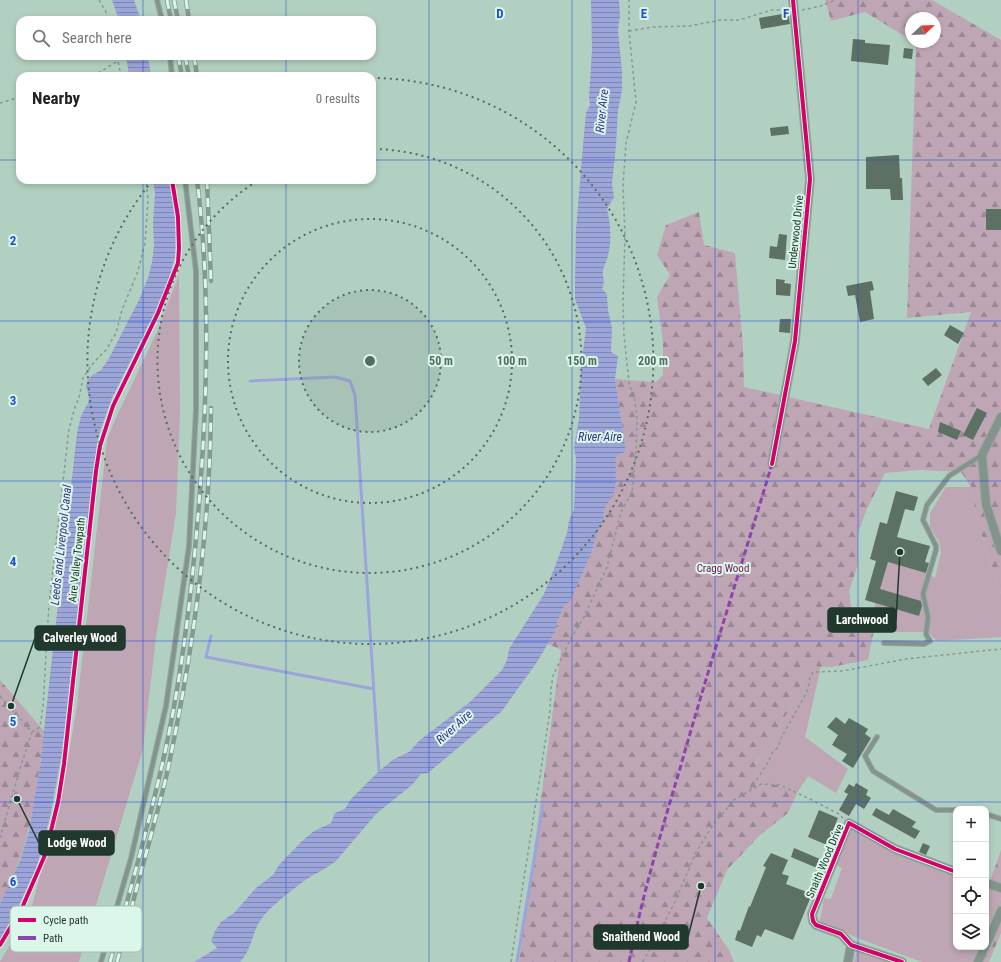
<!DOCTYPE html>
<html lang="en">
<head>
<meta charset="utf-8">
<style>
	body { margin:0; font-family:"Roboto Condensed",sans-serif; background:#f2f2f2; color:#222 }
	.controls { position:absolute; right:12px; bottom:12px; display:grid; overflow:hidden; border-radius:8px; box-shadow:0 2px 6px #0003 }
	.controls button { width:36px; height:36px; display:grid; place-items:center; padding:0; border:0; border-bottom:1px solid #e0e0e0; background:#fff; color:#222; font:20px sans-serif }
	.compass { position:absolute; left:905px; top:12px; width:36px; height:36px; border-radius:50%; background:#fff; box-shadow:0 2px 6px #0003; rotate:67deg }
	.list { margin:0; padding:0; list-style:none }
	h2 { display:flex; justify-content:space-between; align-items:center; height:52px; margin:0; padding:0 16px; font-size:17px }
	h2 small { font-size:13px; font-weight:400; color:#767676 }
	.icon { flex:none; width:22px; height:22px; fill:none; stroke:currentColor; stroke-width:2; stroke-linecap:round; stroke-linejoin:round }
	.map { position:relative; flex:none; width:1001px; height:962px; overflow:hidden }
	.search { position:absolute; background:#fff; box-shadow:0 2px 6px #0003; left:16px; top:16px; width:360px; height:44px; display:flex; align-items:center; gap:10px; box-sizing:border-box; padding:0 14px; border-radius:12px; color:#767676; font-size:15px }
	.panel { position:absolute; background:#fff; box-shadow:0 2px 6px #0003; left:16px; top:72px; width:360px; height:112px; border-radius:12px }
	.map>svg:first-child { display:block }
	.green { fill:#bea6b5 }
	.forest { fill:url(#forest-firs) }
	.water { fill:url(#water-rules) }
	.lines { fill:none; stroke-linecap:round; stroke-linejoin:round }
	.stream { stroke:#9ca5da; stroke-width:3 }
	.building { fill:#5c7063 }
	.service-casing { stroke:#94aca0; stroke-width:6 }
	.minor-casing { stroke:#94aca0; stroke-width:10 }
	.path { stroke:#889991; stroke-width:1.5; stroke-dasharray:3 3; stroke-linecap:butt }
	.service { stroke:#84948c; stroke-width:4 }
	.minor { stroke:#84948c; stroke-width:8 }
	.rail-casing { stroke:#84998f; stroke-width:4.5 }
	.rail { stroke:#dbf7e9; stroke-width:3; stroke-dasharray:9; stroke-linecap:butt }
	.quiet { stroke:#8e44ad; stroke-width:3; stroke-dasharray:6 3; stroke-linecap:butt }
	.cycleway-casing { stroke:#dbf7e9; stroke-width:6 }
	.cycleway { stroke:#d6006c; stroke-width:4 }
	.grid { fill:none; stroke:#1d4ed8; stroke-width:1; stroke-opacity:0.55 }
	.ring { fill:none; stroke:#546d61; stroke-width:2; stroke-dasharray:2 4 }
	.labels { text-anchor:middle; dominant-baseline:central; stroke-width:4; stroke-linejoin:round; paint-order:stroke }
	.street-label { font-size:11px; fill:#21382d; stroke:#dbf7e9 }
	.park-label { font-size:11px; fill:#741057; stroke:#dbf7e9 }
	.water-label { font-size:12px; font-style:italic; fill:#3b2d8b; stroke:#dbf7e9 }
	.key { fill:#dbf7e9; stroke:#a3beb1; stroke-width:1 }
	.key-label { font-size:11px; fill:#21382d }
	.grid-label { font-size:13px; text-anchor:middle; font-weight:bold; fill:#1d4ed8; stroke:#dbf7e9; stroke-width:4; stroke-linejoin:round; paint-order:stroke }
	.centre { fill:#546d61; stroke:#dbf7e9; stroke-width:2 }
	.ring-label { font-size:12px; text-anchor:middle; font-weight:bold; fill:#546d61; stroke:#dbf7e9; stroke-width:4; stroke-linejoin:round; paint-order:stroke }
	.leader { fill:none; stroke:#21382d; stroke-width:1.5 }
	.callout-dot { fill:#21382d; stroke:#dbf7e9; stroke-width:1.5 }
	.callout { fill:#21382d; stroke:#21382d; stroke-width:1.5 }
	.callout-label { font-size:12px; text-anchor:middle; font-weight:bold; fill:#fff }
</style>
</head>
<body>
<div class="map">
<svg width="1001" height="962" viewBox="0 0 1001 962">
	<defs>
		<pattern id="forest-firs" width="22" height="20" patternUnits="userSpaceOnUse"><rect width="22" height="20" fill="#bea6b5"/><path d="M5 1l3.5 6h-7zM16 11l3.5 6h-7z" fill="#9a8894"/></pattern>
		<pattern id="water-rules" width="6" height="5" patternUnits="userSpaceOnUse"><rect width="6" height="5" fill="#9ca5da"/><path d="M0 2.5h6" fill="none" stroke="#7f87b1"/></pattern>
	</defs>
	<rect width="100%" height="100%" fill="#b2d0c1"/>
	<path class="green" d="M179 275 180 413 176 513 156 637 143 749 79 962H0L32 906 63 790 77 705 107 440 114 422 156 334Z
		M946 487H971L977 520 1001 594V637L937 641 928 632H894L874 625 875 603 919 616 923 602 880 589 888 562 927 573 935 578 941 552 939 542 930 527V513Z
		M807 665 821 666 805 737 848 769 836 793 808 776 797 793 780 785 761 784 755 764 764 751 795 700Z
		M855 829 956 875V947H979L973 962H922L860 939 820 921 824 898 831 899 842 868 836 865 848 832Z
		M986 886 1001 893V898L986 932Z
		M857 950 890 962H854Z"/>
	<path class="forest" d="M825 0H932L1001 40V594L977 520 971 487 961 472 919 470 885 473 866 511 858 533V564L849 592 853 620 874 630 868 660 831 667 807 666 795 700 764 751 755 763 761 784 780 785 797 793 788 813 759 836 727 870 707 918 729 950 734 962H519L561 650 548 644 555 632 557 622 564 605 570 600 591 554 600 525 604 521C603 512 604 507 609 500L616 457 626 451 615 379 656 382 663 375V342L657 297 670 275 657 255 666 225 699 212 704 245 735 253 743 347 744 387 929 429 971 312 907 318 916 43 914 42H935V18H911V40L865 12 831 21Z
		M0 680 44 731C37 790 30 852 0 904Z
		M1001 850V893L988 887Z
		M1001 898V933L989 962H973L979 947H986V932Z"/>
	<path class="water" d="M112 0H134L141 20H119Z
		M591 0H619L620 16 618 30 622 71V91L618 110 616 146 612 184 614 197 607 209C611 225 612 243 607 259 606 263 603 267 603 271 602 279 606 278 602 289L607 294 608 310 612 328 611 352 618 356 615 379 626 451 616 457C615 468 617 482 614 492 609 505 602 504 604 521L600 525 591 554 570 601 564 606 557 622 555 632 537 662 502 711 428 773 421 774 412 785 376 814 336 861C326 869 314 874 304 881 292 890 271 906 262 918 252 931 252 950 240 962H194L217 948 211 941 215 931 221 922 235 912 256 888 273 875 279 865 302 841 314 831 331 823 335 813 345 809 350 800 379 771 394 759 409 752 420 740 471 701 502 670 507 660 509 649 544 594 556 564 567 533 569 520 574 509 576 459 574 448 579 418 581 367 586 328 575 299V281L576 230 583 145 586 113 590 105 589 97 592 50Z
		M126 56H148L151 76H129Z
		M153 180H170L176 228 175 256 171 272 164 294 112 398 98 437 83 559 66 718 62 753 50 817 37 866 14 916 0 939V904L20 861 29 831 40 766 77 433 81 416 88 403 89 397 86 386 87 381 91 376 101 370 108 360 139 300 148 278 152 262 154 246 153 224 155 193Z"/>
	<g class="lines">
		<path class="stream" d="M250 381 335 377 350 381 355 395 379 771
			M211 636 206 657 374 689
			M517 962 543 806"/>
	</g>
	<path class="building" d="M788 13 790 24 761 29 759 18Z
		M853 39 865 40V43L890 45 888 65 851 61Z
		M904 48 913 49 912 59 903 58Z
		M788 126 789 134 771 136 770 128Z
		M899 155 900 178H902L903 200H891L890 189H866V157Z
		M986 209H1001V230H986Z
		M779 234 787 235 785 260 769 258 770 246 777 247Z
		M776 279 785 280 784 283 791 284 790 296 776 295Z
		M872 281 874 290 870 291 874 319 860 322 855 295 848 296 846 286Z
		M780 319H791L790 333 779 332Z
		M950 325 964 333 958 344 944 335Z
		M936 368 942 375 928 386 922 379Z
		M977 408 987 413 973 440 963 435Z
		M940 422 961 431 957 440 938 432Z
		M896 491 918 497 914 511 905 509 897 537 930 546 925 562 929 563 926 573 888 562 880 589 921 601 922 606 919 616 865 600 876 561 870 559 880 522 887 524Z
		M836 717 845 724 849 718 868 729 865 734 871 738 853 768 842 761 847 754 832 745 838 735 827 727Z
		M856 783 868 790 866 795 871 798 864 809 856 804 849 816 839 810 848 794 844 792 849 784 854 787Z
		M876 808 889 815 893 809 916 822 912 827 920 831 915 839 872 815Z
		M819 810 838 818 827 845 808 837Z
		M923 843 930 846 926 855 919 852Z
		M794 848 827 862 824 871 791 857Z
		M771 853 788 860 782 874 789 876 786 884 812 894 793 940 765 929 761 937 757 935 752 947 735 940 738 930 740 931 749 906 750 907 766 867 763 866Z"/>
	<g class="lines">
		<defs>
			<path id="service" d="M157 0 162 20
				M170 56 172 76
				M884 643 924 644 930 641 926 634 928 617 923 594 936 550V546L923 520 927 505 949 476 982 455
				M877 737 865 756 873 771 936 810H956
				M986 814 1001 819
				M101 962 131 858 166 706 189 546 196 410V271L185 180"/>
			<path id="minor" d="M1001 417 982 455 986 504 1001 551
				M772 464 795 341 810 179 793 0
				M986 883 1001 888
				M986 945 1001 911
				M848 962 851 945
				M902 962 851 945 841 934 816 925 813 921 812 914 849 823 895 849 956 872
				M978 962 985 947"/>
		</defs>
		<use href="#service" class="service-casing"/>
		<use href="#minor" class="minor-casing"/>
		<path class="path" d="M99 0 106 12 108 20
			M802 10 821 6 835 0
			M629 31 653 27 689 26 721 20H739L772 10H785
			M117 56 121 76
			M93 76 118 61
			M0 103 20 97
			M0 696 32 732 22 762 0 838
			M32 732 40 727 43 706 49 604 69 429 75 407 79 398 83 378 94 362 106 350 116 333 122 310 138 271 145 243 148 200 146 180
			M750 790 769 761 771 754 778 747 782 736 807 692 810 678 813 672 842 671 906 659 1001 649
			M511 962 550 711 551 688 553 676 570 640 584 617 607 567 621 512 632 492 636 452 637 418 634 394 630 387 629 382 624 336 623 300 625 236 623 186 626 143 636 102 629 31V0
			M643 962 675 902 696 852 715 822 734 800 761 784 780 785 810 799 839 814 843 818"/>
		<use href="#service" class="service"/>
		<use href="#minor" class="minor"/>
		<defs>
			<path id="rail" d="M167 0 171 20
				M174 0 178 20
				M186 0 189 20
				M178 56 182 76
				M185 56 189 76
				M194 56 197 76
				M207 180 211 281
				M110 962C128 900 145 837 160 774 182 681 193 585 200 490 208 387 210 283 197 180
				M117 962C128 922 138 882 149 843 155 819 162 796 167 773 193 653 210 530 211 408"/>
		</defs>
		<use href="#rail" class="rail-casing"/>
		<use href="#rail" class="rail"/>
		<path class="quiet" d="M629 962C642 898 660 835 679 772 708 669 741 567 772 464"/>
		<defs>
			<path id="cycleway" d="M772 464 795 341 810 179 793 0
				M0 945 22 908 45 855 58 802 64 764 96 471 100 446 113 406 158 313 178 263 179 248 178 217 172 180
				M902 962 851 945 841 934 816 925 813 921 812 914 849 823 895 849 956 872"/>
		</defs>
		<use href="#cycleway" class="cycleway-casing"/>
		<use href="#cycleway" class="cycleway"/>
	</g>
	<path class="grid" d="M143 0V20M286 0V20M429 0V962M572 0V962M715 0V962M858 0V962M143 56V76M286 56V76M0 160H20M372 160H1001M143 180V962M286 180V962M0 321H1001M0 481H1001M0 641H1001M0 802H1001"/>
	<circle cx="370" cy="361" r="71" fill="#546d61" fill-opacity=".12"/>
	<g class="ring">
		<circle cx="370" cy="361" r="71"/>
		<circle cx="370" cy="361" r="142"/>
		<path d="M374 149A212 212 0 1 1 259 180"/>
		<path d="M372 78A283 283 0 1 1 152 181"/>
	</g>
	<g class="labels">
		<g class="street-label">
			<text transform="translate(796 232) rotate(-84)">Underwood Drive</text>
			<text transform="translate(77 560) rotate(-84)">Aire Valley Towpath</text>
			<text transform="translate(825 861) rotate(-67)">Snaith Wood Drive</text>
		</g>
		<g class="park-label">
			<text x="723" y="568">Cragg Wood</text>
		</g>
		<g class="water-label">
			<text transform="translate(602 111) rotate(-84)">River Aire</text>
			<text x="600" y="437">River Aire</text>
			<text transform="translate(61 545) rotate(-84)">Leeds and Liverpool Canal</text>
			<text transform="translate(454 727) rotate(-42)">River Aire</text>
		</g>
	</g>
	<rect x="10" y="906" width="132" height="46" rx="6" class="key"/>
	<rect x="18" y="918" width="18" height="4" fill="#d6006c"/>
	<rect x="18" y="936" width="18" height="4" fill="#8e44ad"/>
	<g class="key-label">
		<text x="43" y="924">Cycle path</text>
		<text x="43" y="942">Path</text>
	</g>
	<g class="grid-label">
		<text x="500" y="18">D</text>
		<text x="644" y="18">E</text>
		<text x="786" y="18">F</text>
		<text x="13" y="245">2</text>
		<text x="13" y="405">3</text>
		<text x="13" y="566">4</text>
		<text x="13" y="726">5</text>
		<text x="13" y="886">6</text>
	</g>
	<circle cx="370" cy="361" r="6" class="centre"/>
	<g class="ring-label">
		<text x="441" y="365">50 m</text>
		<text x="512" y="365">100 m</text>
		<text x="582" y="365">150 m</text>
		<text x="653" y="365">200 m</text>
	</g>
	<path class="leader" d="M900 552L896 620M11 706L35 638M17 799L39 843M701 886L688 937"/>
	<g class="callout-dot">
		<circle cx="900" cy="552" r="4"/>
		<circle cx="11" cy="706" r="4"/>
		<circle cx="17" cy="799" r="4"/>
		<circle cx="701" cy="886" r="4"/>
	</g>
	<g class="callout">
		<rect x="828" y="608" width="68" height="24" rx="4"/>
		<rect x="35" y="626" width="90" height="24" rx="4"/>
		<rect x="39" y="831" width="75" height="24" rx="4"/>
		<rect x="594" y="925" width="94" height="24" rx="4"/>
	</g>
	<g class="callout-label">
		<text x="862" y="624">Larchwood</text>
		<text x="80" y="642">Calverley Wood</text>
		<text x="77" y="847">Lodge Wood</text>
		<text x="641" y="941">Snaithend Wood</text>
	</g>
</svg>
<div class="controls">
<button>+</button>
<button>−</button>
<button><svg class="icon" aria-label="locate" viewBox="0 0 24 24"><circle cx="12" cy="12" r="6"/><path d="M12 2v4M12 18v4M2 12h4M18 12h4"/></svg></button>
<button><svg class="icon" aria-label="layers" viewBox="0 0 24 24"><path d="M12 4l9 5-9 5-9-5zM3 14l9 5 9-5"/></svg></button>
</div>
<svg class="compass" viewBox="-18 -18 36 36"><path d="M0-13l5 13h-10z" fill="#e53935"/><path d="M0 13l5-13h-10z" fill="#767676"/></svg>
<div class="search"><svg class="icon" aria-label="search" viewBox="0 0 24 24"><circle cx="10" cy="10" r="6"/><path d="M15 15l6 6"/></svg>Search here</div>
<section class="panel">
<h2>Nearby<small>0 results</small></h2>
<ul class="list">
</ul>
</section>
</div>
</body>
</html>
